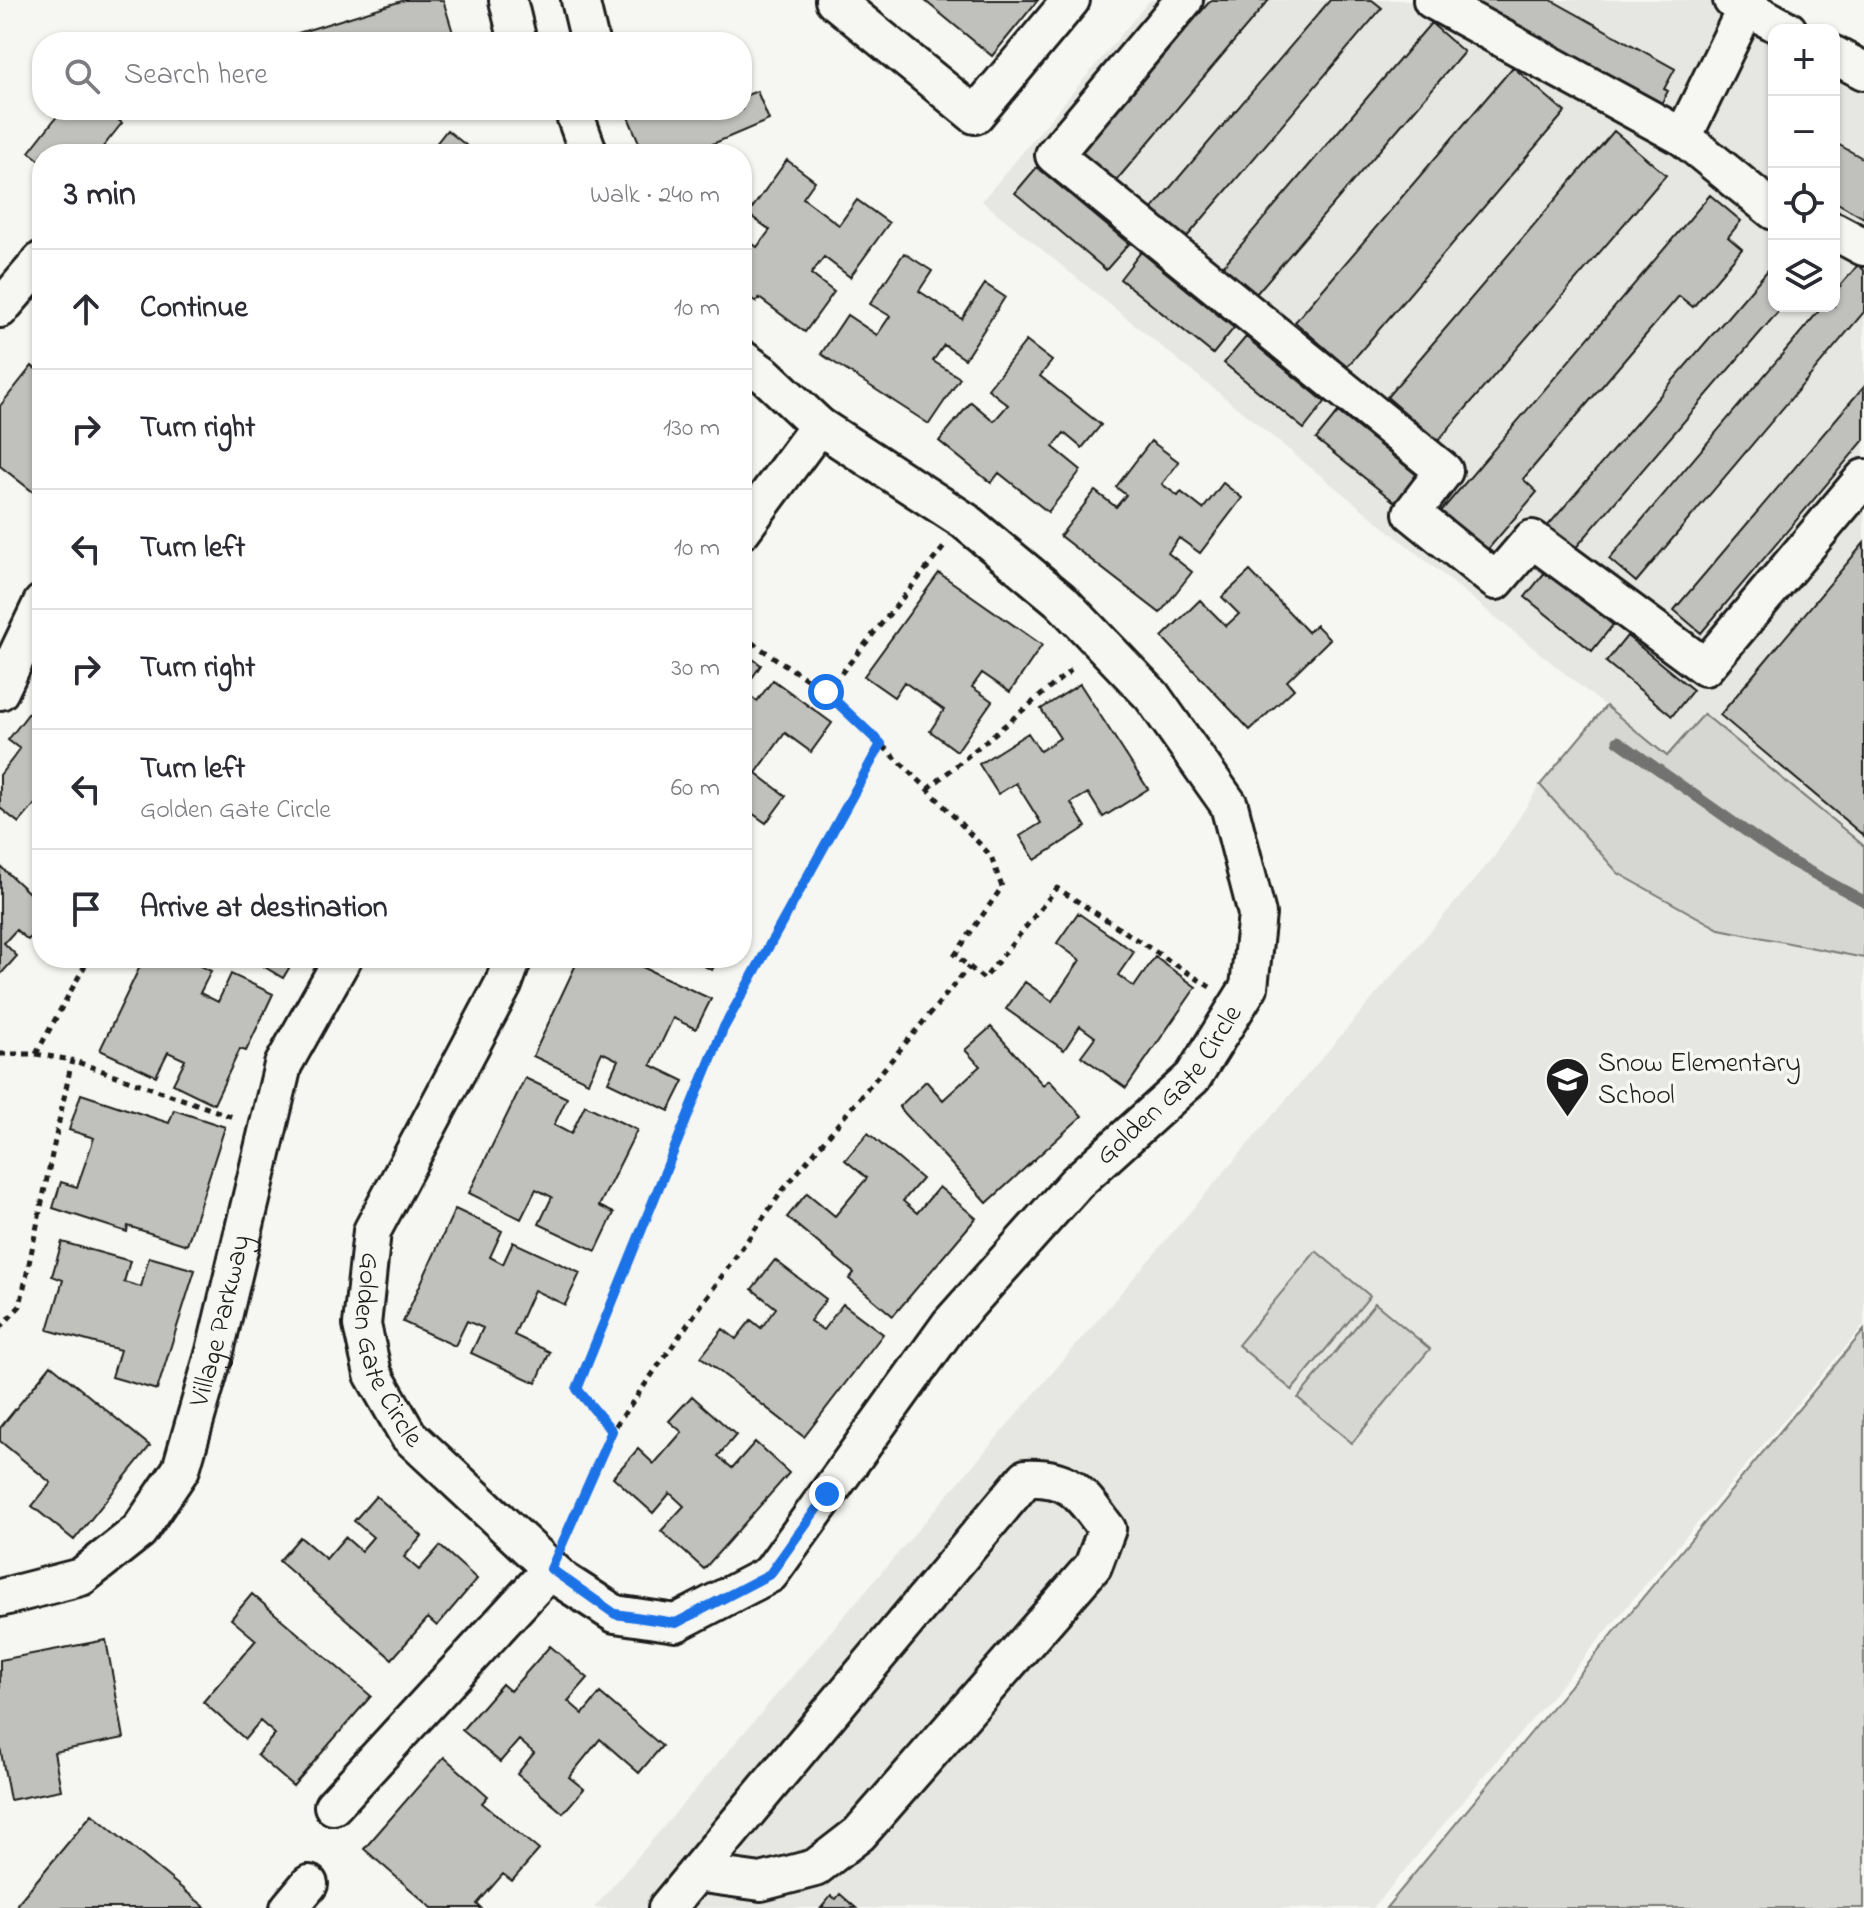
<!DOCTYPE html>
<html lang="en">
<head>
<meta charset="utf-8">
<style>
	body { margin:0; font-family:"Indie Flower",sans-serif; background:#f2f2f3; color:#2b2b33 }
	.controls { position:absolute; right:24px; top:24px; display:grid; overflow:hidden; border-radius:16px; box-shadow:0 2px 6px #0004 }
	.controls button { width:72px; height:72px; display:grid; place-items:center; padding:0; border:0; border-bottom:2px solid #e1e1e2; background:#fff; color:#2b2b33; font:40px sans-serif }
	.stop { position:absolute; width:24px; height:24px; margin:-18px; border:6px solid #1a73e8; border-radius:50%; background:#fff }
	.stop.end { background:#1a73e8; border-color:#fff; box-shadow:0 2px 8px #0008 }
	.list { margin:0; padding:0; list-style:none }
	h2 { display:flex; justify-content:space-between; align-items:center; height:104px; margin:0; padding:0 32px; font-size:34px }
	h2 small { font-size:26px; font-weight:400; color:#7c7c81 }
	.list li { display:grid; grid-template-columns:52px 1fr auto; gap:24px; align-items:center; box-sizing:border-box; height:120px; padding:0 32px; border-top:2px solid #e1e1e2 }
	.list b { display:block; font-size:30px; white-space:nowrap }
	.list p { margin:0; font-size:26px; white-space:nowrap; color:#7c7c81 }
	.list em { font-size:26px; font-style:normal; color:#7c7c81 }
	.icon { flex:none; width:44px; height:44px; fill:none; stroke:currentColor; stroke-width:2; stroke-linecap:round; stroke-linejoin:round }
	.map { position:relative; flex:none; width:1864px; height:1908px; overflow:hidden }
	.search { position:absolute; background:#fff; box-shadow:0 2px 6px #0004; left:32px; top:32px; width:720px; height:88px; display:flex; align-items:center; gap:20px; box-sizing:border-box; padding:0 28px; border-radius:32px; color:#7c7c81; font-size:30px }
	.panel { position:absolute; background:#fff; box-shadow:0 2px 6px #0004; left:32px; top:144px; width:720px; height:824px; border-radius:32px }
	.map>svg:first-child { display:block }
	.built { fill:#e6e6e2 }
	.green { fill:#d6d6d2; stroke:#797977; stroke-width:2 }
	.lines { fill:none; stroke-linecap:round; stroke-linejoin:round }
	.stream { stroke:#727271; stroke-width:11 }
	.building { fill:#c0c0bd; stroke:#1c1c1c; stroke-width:2 }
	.minor-casing { stroke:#1c1c1c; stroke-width:42 }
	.path { stroke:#1c1c1c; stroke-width:5; stroke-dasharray:6 6; stroke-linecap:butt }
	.minor { stroke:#f6f6f2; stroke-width:36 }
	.route { stroke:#1a73e8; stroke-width:10 }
	.labels { text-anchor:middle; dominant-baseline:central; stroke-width:7; stroke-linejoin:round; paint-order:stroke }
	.poi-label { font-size:28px; fill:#1c1c1c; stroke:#f6f6f2; text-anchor:start }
	.street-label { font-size:28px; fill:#1c1c1c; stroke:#f6f6f2 }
</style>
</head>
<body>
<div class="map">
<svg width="1864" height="1908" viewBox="0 0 1864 1908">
	<rect width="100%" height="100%" fill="#f6f6f2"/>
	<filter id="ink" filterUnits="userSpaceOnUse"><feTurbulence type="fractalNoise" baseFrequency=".0125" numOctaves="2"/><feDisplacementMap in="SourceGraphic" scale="16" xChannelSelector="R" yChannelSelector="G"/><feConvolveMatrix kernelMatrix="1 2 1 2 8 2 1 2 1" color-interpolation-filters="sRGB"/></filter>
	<g filter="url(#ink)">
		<path class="built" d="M1150 0H1732L1774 30V306H1834V55L1864 71V846L1704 714 1864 914V1325L1373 1908H594L1494 857 1540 785 1605 706 982 201Z"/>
		<path class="green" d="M1606 706 1667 756 1704 714 1864 846V958L1719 929 1618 873 1540 785Z
			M1316 1251 1370 1296 1292 1390 1238 1345Z
			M1375 1303 1430 1349 1352 1443 1298 1398Z
			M1864 1330V1908H1386Z"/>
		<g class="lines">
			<path class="stream" d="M1618 741 1781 856 1864 901"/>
		</g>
		<path class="building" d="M405 0H443L454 36 436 42H269Z
			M924 0H1038L992 56Z
			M1211 0H1269L1115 182 1080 153Z
			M1330 0H1372L1382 8 1186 238 1152 209Z
			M1467 0H1551L1675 69 1664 89 1668 91 1659 108Z
			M1431 23 1464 52 1256 294 1223 266Z
			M1513 67 1565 112 1347 367 1295 322Z
			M757 91 769 120 689 154H644L625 110H742V97Z
			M62 110H106L122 123 99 152 101 154H42V162L29 152Z
			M447 130 477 154H428Z
			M1614 131 1666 175 1438 441 1387 397Z
			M1834 142 1864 159V218L1834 201Z
			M787 160 815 181 803 198 839 225 857 200 889 223 850 277 824 257 811 274 834 292 805 332 759 298 756 302 742 292V236L757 247 770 230 748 214Z
			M1037 167 1129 244 1106 270 1015 193Z
			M1710 195 1741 221 1728 237 1742 249 1693 307 1679 296 1523 479 1537 492 1483 555 1437 516Z
			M1141 252 1234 328 1213 354 1120 279Z
			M904 253 932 271 919 291 962 319 985 284 1005 297 965 359 944 345 933 361 960 378 929 424 821 354 847 315 877 335 890 316 870 304Z
			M1774 263V306H1783L1573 551 1546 528Z
			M1858 265 1864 270V312L1636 582 1609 559 1823 306H1834V293Z
			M1246 337 1325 402 1304 429 1224 363Z
			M1026 341 1052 361 1040 376 1101 425 1082 448 1064 433 1053 447 1081 470 1048 512 999 473 991 483 939 441 971 402 994 421 1008 405 988 389Z
			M32 366 42 374V489L37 495 0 466V406Z
			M1864 386V440L1701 633 1674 610Z
			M1338 412 1418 476 1396 503 1316 439Z
			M1151 441 1179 462 1162 484 1178 496 1181 492 1203 509 1223 483 1242 498 1200 553 1179 538 1168 553 1192 572 1160 613 1060 536 1095 491 1116 507 1126 495 1116 487Z
			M1864 543V836L1720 715Z
			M1250 571 1308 632 1316 625 1330 639 1287 681 1294 689 1250 730 1162 637 1200 600 1226 626 1239 614 1222 597Z
			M1546 571 1613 625 1592 651 1525 597Z
			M939 573 1042 645 1010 692 982 673 972 687 992 701 957 751 930 731 944 710 904 682 894 697 864 676Z
			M1627 636 1693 690 1672 716 1606 662Z
			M742 651 761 665 743 691 757 701 773 680 832 723 811 752 785 733 756 773 786 796 766 823 742 806Z
			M1080 684 1148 789 1103 817 1088 793 1071 803 1086 827 1035 860 1020 836 1041 823 1016 783 998 794 979 764 1028 733 1040 751 1060 738 1041 709Z
			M42 696V796L19 823 0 808V775L20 749 8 740Z
			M0 866 42 905V925L28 940 16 930 4 943 17 956 0 975Z
			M1078 913 1134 952 1118 975 1134 987 1155 957 1196 987 1126 1088 1081 1056 1095 1037 1080 1026 1064 1050 1006 1009 1025 982 1052 1001 1080 960 1057 943Z
			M144 958H183L211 971 200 993 218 1002 231 974 273 994 246 1051 240 1049 214 1104 173 1084 185 1060 168 1052 156 1076 100 1050Z
			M250 958H295L283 978Z
			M579 958H623L711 999 696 1029 673 1018 651 1065 684 1081 669 1111 608 1082 618 1060 602 1052 588 1082 533 1056Z
			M688 958H719L712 970Z
			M991 1027 1043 1085 1049 1080 1082 1116 987 1203 899 1107 926 1081 943 1100 980 1066 965 1050Z
			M525 1078 567 1098 554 1125 571 1134 585 1105 637 1130 599 1206 614 1213 596 1251 539 1224 552 1197 536 1189 521 1219 469 1193Z
			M81 1094 169 1123 174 1110 225 1127 187 1245 128 1226 127 1232 53 1208 61 1182 77 1187 94 1138 69 1130Z
			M868 1133 922 1179 903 1201 917 1213 939 1187 976 1218 893 1316 849 1279 854 1273 787 1217 807 1193 835 1216 867 1178 845 1160Z
			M455 1209 502 1231 490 1257 503 1264 513 1242 580 1273 565 1305 534 1290 514 1335 550 1352 536 1383 471 1353 483 1328 467 1321 455 1346 403 1322Z
			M62 1242 130 1261 124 1282 141 1287 149 1257 195 1270 157 1390 112 1377 120 1350 48 1330 63 1280 52 1276Z
			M775 1260 826 1299 810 1321 823 1330 843 1304 883 1334 804 1437 701 1357 723 1329 736 1339 751 1320 761 1328 776 1308 752 1289Z
			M51 1365 150 1446 74 1540 32 1506 51 1483 0 1441V1428Z
			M692 1396 736 1435 718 1456 732 1468 755 1442 789 1473 704 1569 661 1531 684 1506 670 1493 653 1513 613 1477 638 1449 654 1464 682 1432 669 1421Z
			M376 1496 422 1536 404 1557 419 1570 440 1546 477 1579 437 1626 428 1618 392 1659 279 1561 300 1537 326 1559 345 1537 361 1551 373 1537 354 1521Z
			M252 1594 371 1696 293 1786 257 1755 275 1734 260 1721 245 1739 203 1702 256 1640 231 1619Z
			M106 1640 124 1738 54 1752 61 1790 10 1800 0 1747V1660Z
			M550 1646 588 1678 568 1701 583 1714 600 1693 662 1746 639 1773 600 1739 569 1777 584 1789 563 1813 517 1774 534 1753 519 1740 500 1762 462 1730 502 1684 510 1691Z
			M444 1757 488 1796 482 1803 539 1850 512 1881 503 1874 477 1904 481 1908H432L364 1849Z
			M92 1814 206 1908H21L17 1904Z
			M840 1894 856 1908H821L831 1896 836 1899Z"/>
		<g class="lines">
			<defs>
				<g id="minor">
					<path d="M508 0 518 42"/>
					<path d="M580 0 590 42"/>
					<path d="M834 0 975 115 1071 0"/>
					<path d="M1184 0 1054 155 1444 471 1412 513 1496 581 1532 539 1705 667 1864 478"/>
					<path d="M1432 0 1683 137 1774 211"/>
					<path d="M1732 0 1788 30"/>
					<path d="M1834 55 1864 71"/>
					<path d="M573 110 589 154"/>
					<path d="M1683 137 1746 8"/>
					<path d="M1834 231 1864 247"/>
					<path d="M0 309 42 260"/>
					<path d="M742 359 766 376 819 426"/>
					<path d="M0 691 42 603"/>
					<path id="s1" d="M513 958 503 985 372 1231 362 1325 373 1374 408 1435 564 1581 615 1614 676 1623 770 1574 950 1324 1076 1183 1193 1077 1249 987 1257 914 1229 805 1152 696 1060 600 965 521 819 426 742 530"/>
					<path id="s2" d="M0 1598 81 1577 139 1531 181 1469 215 1351 283 1065 343 958"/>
					<path d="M333 1806 551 1569"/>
					<path d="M289 1908 309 1884"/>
					<path d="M667 1908 696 1873 1026 1478C1072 1476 1081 1495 1107 1529L1093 1566 859 1834 815 1868 761 1882 696 1873"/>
				</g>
			</defs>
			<use href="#minor" class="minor-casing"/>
			<path class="path" d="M742 636 826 692 928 789 991 856 1002 887 955 955 984 979 1057 888 1210 987
				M826 692 944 547
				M928 789 1075 667
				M0 1054H36L72 1060
				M36 1054 89 958
				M0 1328 20 1306 72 1060 236 1118
				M612 1431 577 1389 723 1029 881 744
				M566 1535 612 1431 783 1190 969 967"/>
			<use href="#minor" class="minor"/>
		</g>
	</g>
	<g class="lines" filter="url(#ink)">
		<path class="route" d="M826 692 881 744 723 1029 577 1389 612 1431 551 1569 615 1614 676 1623 770 1574 827 1494"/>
	</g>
	<defs>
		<symbol id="school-pin" viewBox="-11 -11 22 30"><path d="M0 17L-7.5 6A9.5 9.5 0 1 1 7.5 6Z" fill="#1c1c1c" stroke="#f6f6f2"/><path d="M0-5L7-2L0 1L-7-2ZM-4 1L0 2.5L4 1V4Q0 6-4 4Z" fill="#fff"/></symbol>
	</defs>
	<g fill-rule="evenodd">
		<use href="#school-pin" x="1542" y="1054" width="51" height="69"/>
	</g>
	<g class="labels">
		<g class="poi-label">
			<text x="1598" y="1064">Snow Elementary<tspan x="1598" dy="32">School</tspan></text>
		</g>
		<g class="street-label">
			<text stroke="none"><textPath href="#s1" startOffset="1598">Golden Gate Circle</textPath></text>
			<text stroke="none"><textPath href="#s2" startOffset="386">Village Parkway</textPath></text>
			<text stroke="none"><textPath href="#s1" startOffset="432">Golden Gate Circle</textPath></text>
		</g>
	</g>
</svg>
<div class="controls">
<button>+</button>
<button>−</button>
<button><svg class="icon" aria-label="locate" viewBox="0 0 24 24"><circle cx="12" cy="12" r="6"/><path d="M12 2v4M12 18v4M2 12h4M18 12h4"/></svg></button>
<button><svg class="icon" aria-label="layers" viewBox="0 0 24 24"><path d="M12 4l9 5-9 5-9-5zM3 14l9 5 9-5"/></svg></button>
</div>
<div class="stop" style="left:826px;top:692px"></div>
<div class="stop end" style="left:827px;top:1494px"></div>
<div class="search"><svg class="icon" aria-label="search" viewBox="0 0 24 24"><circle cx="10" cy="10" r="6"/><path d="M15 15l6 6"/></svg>Search here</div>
<section class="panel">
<h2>3 min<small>Walk · 240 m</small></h2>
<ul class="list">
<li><svg class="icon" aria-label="ahead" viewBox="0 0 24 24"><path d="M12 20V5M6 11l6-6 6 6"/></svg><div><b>Continue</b></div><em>10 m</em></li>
<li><svg class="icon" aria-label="right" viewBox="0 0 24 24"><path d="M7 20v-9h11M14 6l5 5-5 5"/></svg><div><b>Turn right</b></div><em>130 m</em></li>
<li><svg class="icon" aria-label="left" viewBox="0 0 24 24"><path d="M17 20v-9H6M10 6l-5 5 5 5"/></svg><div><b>Turn left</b></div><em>10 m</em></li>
<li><svg class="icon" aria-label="right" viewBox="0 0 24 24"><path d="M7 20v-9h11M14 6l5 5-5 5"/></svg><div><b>Turn right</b></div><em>30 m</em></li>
<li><svg class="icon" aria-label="left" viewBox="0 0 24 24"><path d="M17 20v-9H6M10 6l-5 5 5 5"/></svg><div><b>Turn left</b><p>Golden Gate Circle</p></div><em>60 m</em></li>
<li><svg class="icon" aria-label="arrive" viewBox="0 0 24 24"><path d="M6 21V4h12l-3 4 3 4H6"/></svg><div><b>Arrive at destination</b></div></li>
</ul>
</section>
</div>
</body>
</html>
